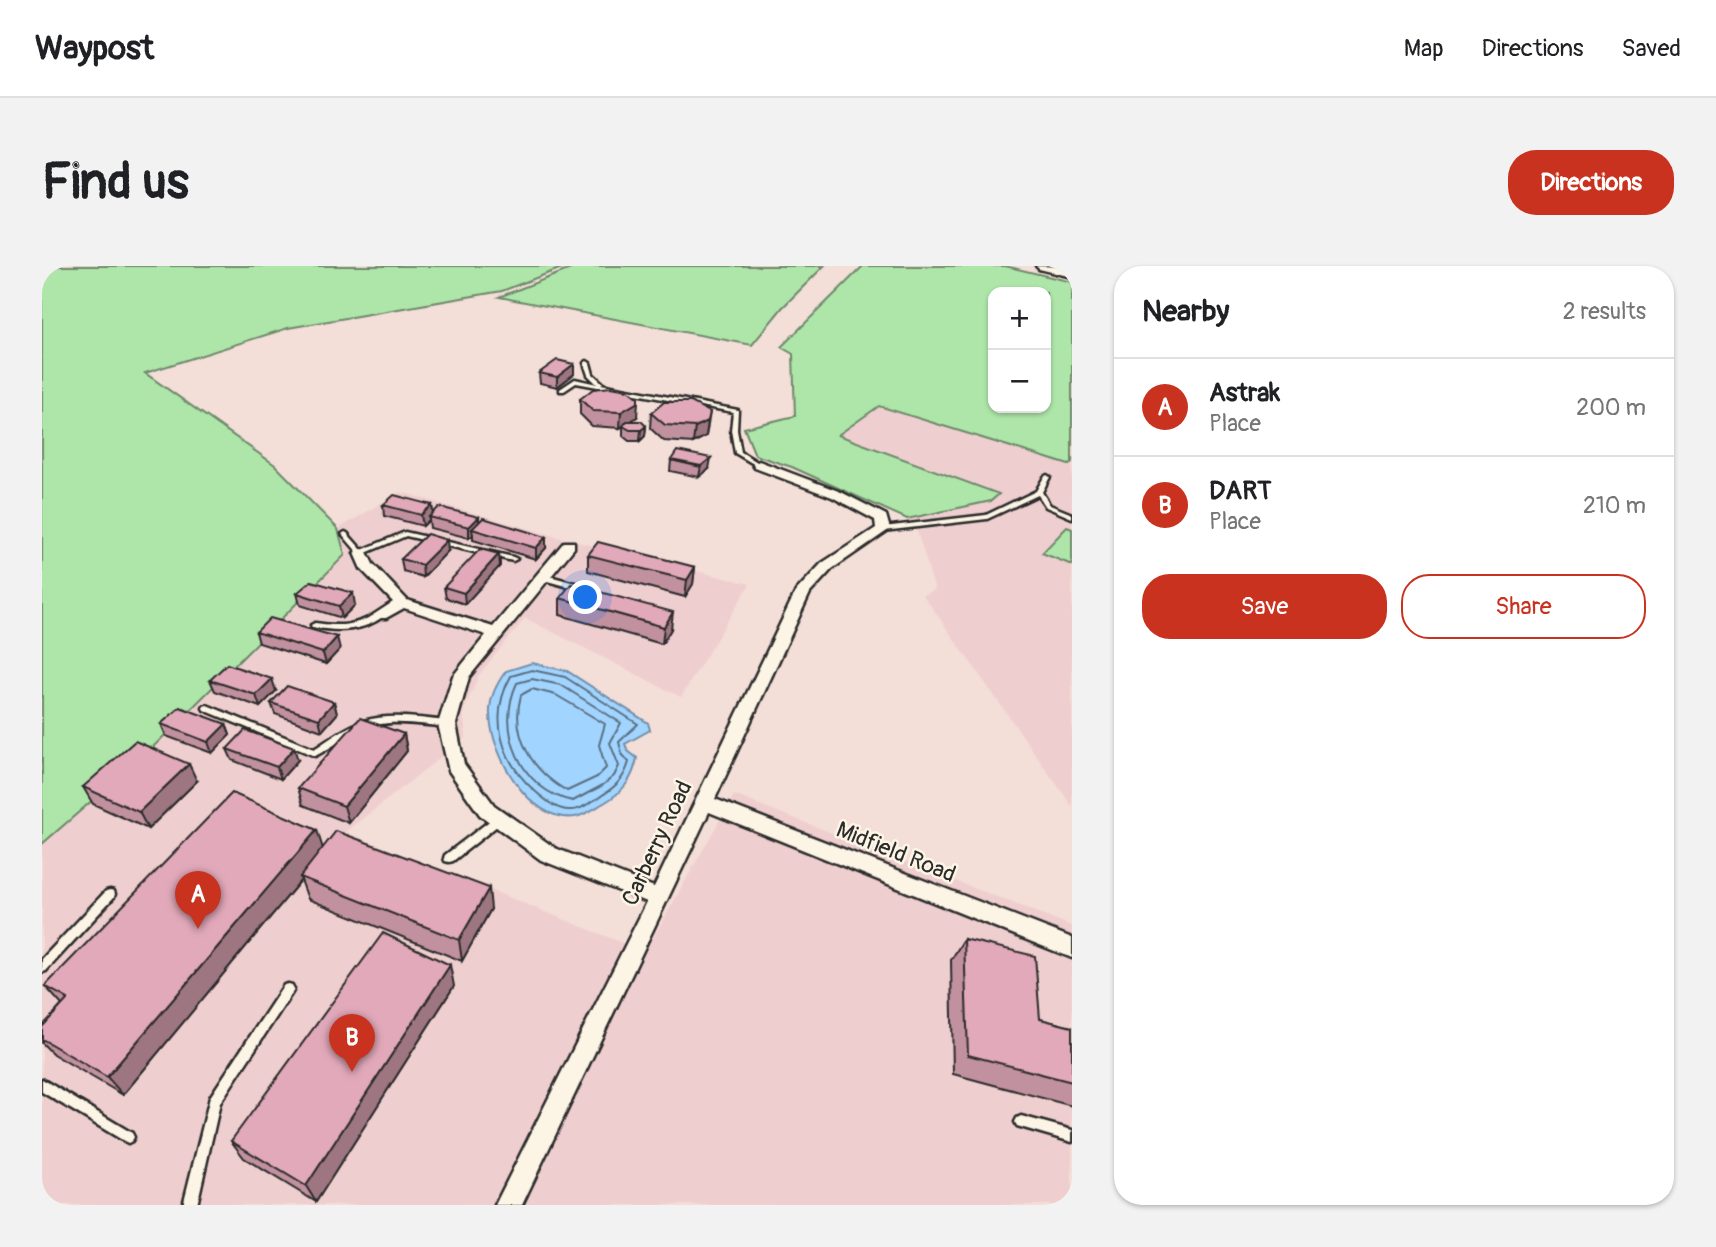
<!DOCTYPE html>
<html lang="en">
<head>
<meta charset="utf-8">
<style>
	body { margin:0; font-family:Pangolin,sans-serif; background:#f2f2f2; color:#202124 }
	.controls { position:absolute; right:21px; top:21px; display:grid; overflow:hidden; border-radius:14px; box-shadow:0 2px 5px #0004 }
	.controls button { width:63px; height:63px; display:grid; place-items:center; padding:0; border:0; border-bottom:2px solid #e0e0e0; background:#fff; color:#202124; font:35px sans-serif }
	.you { position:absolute; left:544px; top:332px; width:24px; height:24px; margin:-18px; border:5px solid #fff; border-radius:50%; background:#1a73e8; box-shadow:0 0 0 10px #1a73e833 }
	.badge { display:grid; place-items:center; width:46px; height:46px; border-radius:50%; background:#c8321e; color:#fff; font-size:23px; font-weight:700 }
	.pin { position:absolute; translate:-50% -58px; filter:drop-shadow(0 2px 4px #0008) }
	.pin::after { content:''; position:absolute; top:37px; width:24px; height:21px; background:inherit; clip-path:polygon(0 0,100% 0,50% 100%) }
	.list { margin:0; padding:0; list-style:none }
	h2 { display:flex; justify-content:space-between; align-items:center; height:91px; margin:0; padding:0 28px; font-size:30px }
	h2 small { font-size:23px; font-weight:400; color:#757577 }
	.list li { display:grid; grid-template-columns:46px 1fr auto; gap:21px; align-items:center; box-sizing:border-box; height:98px; padding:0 28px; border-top:2px solid #e0e0e0 }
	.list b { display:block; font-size:26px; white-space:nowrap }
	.list p { margin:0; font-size:23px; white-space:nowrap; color:#757577 }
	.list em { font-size:23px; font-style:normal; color:#757577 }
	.actions { display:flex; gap:14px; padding:21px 28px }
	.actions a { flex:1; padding:16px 0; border:2px solid #c8321e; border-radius:28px; text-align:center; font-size:24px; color:#c8321e }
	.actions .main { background:#c8321e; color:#fff }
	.map { position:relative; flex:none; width:1030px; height:939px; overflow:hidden; border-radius:28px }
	header { display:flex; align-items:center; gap:42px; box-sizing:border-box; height:98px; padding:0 35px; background:#fff; border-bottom:2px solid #e0e0e0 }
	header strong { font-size:33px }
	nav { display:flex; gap:38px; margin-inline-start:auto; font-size:24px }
	.intro { display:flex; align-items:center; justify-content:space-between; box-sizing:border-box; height:168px; padding:0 42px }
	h1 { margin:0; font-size:49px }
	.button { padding:18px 32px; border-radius:28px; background:#c8321e; color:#fff; font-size:24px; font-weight:700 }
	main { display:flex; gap:42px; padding:0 42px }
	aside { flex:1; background:#fff; border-radius:28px; box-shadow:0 2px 5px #0004 }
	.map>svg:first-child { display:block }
	.built { fill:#efcecf }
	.green { fill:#aee6a9; stroke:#6c886a; stroke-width:2; fill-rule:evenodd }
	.water { fill:#a1d4ff; stroke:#7290aa; stroke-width:2 }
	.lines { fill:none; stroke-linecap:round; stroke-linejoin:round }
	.shore { stroke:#5a6f80; stroke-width:2 }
	.lane-casing { stroke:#2b2b2b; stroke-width:5 }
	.street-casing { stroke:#2b2b2b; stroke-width:5 }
	.highway-casing { stroke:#2b2b2b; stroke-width:5 }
	.lane { fill:#fcf5e5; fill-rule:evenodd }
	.street { fill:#fcf5e5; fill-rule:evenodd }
	.highway { fill:#fcf5e5; fill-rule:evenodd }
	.wall { fill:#c291a0; stroke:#2b2b2b; stroke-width:2 }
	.shaded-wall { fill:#9e7682; stroke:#2b2b2b; stroke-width:2 }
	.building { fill:#e2a9ba; stroke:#2b2b2b; stroke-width:2 }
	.labels { text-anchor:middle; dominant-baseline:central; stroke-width:5; stroke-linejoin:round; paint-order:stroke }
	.street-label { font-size:23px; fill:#2b2b2b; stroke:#fcf5e5 }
</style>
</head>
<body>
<header>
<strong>Waypost</strong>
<nav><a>Map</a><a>Directions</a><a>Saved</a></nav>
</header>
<div class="intro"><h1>Find us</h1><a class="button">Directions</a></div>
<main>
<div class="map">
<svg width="1030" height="939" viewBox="0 0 1030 939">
	<rect width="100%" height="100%" fill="#f4ded8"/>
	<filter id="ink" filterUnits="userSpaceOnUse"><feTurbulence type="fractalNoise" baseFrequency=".0143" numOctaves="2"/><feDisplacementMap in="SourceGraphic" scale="14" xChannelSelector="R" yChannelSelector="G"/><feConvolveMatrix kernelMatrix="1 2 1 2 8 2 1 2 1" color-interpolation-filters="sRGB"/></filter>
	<g filter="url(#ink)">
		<path class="built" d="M837 140 1027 199 1030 196V540L881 329 893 324 874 262 865 253 949 235 956 227 795 169Z
			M358 226 519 272 708 318 639 431 483 352 437 409 421 446 424 471 304 566 603 686 692 529 1030 660V939H0V578L105 487 303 290 296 263Z"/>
		<path class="green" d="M0 0H525L460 25 246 62 103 107 233 199 296 263 303 289 105 487 0 578Z
			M536 0H782L740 42 710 79 457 31Z
			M821 0H963L1030 16V196L1027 199 837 140 796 169 957 228 949 235 865 253 750 201 713 189 702 162 753 150 751 88 739 81ZM951 26H1004V142H951Z
			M1025 261 1030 263V299L1000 287Z"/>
		<path class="water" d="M490 397 525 405 606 457 608 464 583 478 586 485 595 492C591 513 581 526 562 537 553 542 542 550 533 551 487 557 449 488 448 449 447 433 455 417 464 405Z"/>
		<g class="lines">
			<path class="shore" d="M490 404 523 411 596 458 577 476 580 488 587 496C582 514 572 522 556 532 547 537 538 545 527 544 514 544 504 534 494 526 459 496 446 451 469 410Z
				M490 413 519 419 579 457 568 477 577 500 572 510 561 519 531 535C479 525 453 464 475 417Z
				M490 423 514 429 563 458 557 479 564 502 555 511 525 525C490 505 468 470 479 429Z"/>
			<defs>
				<path id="lane" d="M545 95 548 97 551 108 561 117 559 118 696 144 695 164 699 186 720 199 715 200 693 187 689 164 691 146 534 117 522 125H518V123L533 113 555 118 546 109 542 97Z
					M1005 209 1008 211 1000 226 1008 239 1030 248V252L1004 241 996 229 945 253 841 265 838 263 841 261 944 249 994 225 1002 211Z
					M303 266 305 267 320 284 363 266 471 291 475 293 471 295 364 270 319 289 317 288 300 268Z
					M498 309H504L540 319 541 321 537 323H534L498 313Z
					M336 347H342L343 349C322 366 296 366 270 361L269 359 273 357C299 361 313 360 336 347Z
					M165 439 272 483C288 473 303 461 321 455 348 447 377 452 405 455L409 458 405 461C373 458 341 451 311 467 298 474 286 484 273 490L162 444 161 442 162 440Z
					M457 549 460 550 462 553 460 556 411 595 407 596 403 595 402 592 403 589 454 550Z
					M68 624 72 625 73 628 72 631 4 705 0 706V693L64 625Z
					M246 718 250 719 252 723 250 727 178 837 155 939H141L168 831 242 719Z
					M0 813 90 867 92 871 90 875 86 877 82 875 0 826Z
					M979 850 1030 864V876L975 860 973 856 975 852Z"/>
				<path id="street" d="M717 195 799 226 844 249 848 263 790 303 768 327 673 533 1030 672V692L667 546 480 939H453L605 636 499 594 438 549 407 505 396 458 411 410 444 369 362 342 344 352H334L331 349 351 336 319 303 312 287 319 283 324 284 331 298 365 334 451 361 522 276H532V282L427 411 414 458 422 498 452 539 513 582 612 621 754 325 780 297 834 262 833 254 790 231 713 202 711 199Z"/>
				<path id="highway" d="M994 0 1030 1V11L997 3Z"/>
			</defs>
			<use href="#lane" class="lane-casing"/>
			<use href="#street" class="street-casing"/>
			<use href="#highway" class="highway-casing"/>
			<use href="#lane" class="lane"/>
			<use href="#street" class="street"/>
			<use href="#highway" class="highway"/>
		</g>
		<path class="wall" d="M532 98V108L515 121 498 117 497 107Z
			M538 133 595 151 589 155 604 160 603 170 598 175H587L581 170V160L578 162 550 160 538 148Z
			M668 146 664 170 651 177 622 175 608 162 609 147Z
			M629 194 667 203 657 211 628 205Z
			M341 239H390L391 247 437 256 504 282 494 293 431 274V269L427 272 388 262 387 254 381 260 342 250Z
			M406 285 381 311 361 305 359 293Z
			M457 288 458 300 423 338 404 332 402 321Z
			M546 289 653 301 651 318 643 331 546 305Z
			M255 327 313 339 300 352 258 339Z
			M518 332 629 363 620 378 518 349Z
			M214 366 298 383 284 398 217 377Z
			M168 414 234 425 218 441 173 425Z
			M292 436 295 448 280 465 233 448 229 437Z
			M119 458H184L188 469 170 487 124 470Z
			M362 468 365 485 307 557 261 539 256 522Z
			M185 483 256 494 239 513 190 494Z
			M155 515 106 563 51 538 41 521Z
			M281 581 449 643 420 695 266 633 259 614 81 829 11 788 0 777V761L20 739 3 720Z
			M922 673 998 753 1030 761V840L911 808 909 694Z
			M412 720 274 936 202 892 189 875Z"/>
		<path class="shaded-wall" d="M532 98V108L515 121V111Z
			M596 136 595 151 578 162 579 146Z
			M666 155 664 170 651 177 653 161Z
			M604 160 603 170 598 175 599 164Z
			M669 192 667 203 657 211 659 200Z
			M390 239 391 250 387 251V254L381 260 379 249Z
			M437 251V262L430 263 431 269 427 272V261Z
			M504 271V282L494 293V282Z
			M405 274 406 285 381 311 380 299Z
			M457 288 458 300 423 338 422 327Z
			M653 301 651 318 643 331 645 314Z
			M311 327 313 339 300 352 297 340Z
			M631 346 629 363 620 378 622 361Z
			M295 371 298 383 284 398 281 387Z
			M230 413 234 425 218 441 214 429Z
			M292 436 295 448 280 465 277 453Z
			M184 458 188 469 170 487 166 476Z
			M362 468 365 485 307 557 302 540Z
			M252 482 256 494 239 513 235 501Z
			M147 498 155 515 106 563 97 546Z
			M275 564 282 586 258 611 259 614 81 829 65 811Z
			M447 622 449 643 420 695 417 674Z
			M408 699 412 720 274 936 264 920Z"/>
		<path class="building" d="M515 94 532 98 515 111 497 107Z
			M569 121 586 124 596 132V136L579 146 551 145 538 133 551 123Z
			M622 136H649L668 146 666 155 653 161 623 159 609 147Z
			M585 155H599L604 160 599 164H588L581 160Z
			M635 185 669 192 659 200 629 194Z
			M352 229 390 239 379 249 341 239Z
			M397 241 437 251 427 261 387 251Z
			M441 252 504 271 494 282 430 263Z
			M385 268 405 274 380 299 359 293Z
			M556 276 653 301 645 314 546 289Z
			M438 283 457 288 422 327 402 321Z
			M269 315 311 327 297 340 255 327Z
			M529 318 631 346 622 361 518 332Z
			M228 352 295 371 281 387 214 366Z
			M185 398 230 413 214 429 168 414Z
			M245 420 292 436 277 453 229 437Z
			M138 441 184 458 166 476 119 458Z
			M318 452 362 468 302 540 256 522Z
			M203 464 252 482 235 501 185 483Z
			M93 475 147 498 97 546 41 521Z
			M190 527 275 564 65 811 0 773V761L26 733 3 720Z
			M294 565 447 622 417 674 258 611Z
			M341 667 408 699 264 920 189 875Z
			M922 673 993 690 998 753 1030 761V816L926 789Z"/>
	</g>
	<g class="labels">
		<g class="street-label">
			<text transform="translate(615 577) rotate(-65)">Carberry Road</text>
			<text transform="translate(854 586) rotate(22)">Midfield Road</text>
		</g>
	</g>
</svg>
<div class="controls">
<button>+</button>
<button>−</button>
</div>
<div class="you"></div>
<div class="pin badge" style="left:156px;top:663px">A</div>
<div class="pin badge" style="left:310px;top:806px">B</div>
</div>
<aside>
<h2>Nearby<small>2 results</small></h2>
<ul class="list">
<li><span class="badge">A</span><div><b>Astrak</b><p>Place</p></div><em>200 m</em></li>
<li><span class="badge">B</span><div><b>DART</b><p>Place</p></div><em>210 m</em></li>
</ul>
<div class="actions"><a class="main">Save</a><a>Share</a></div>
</aside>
</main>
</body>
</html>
